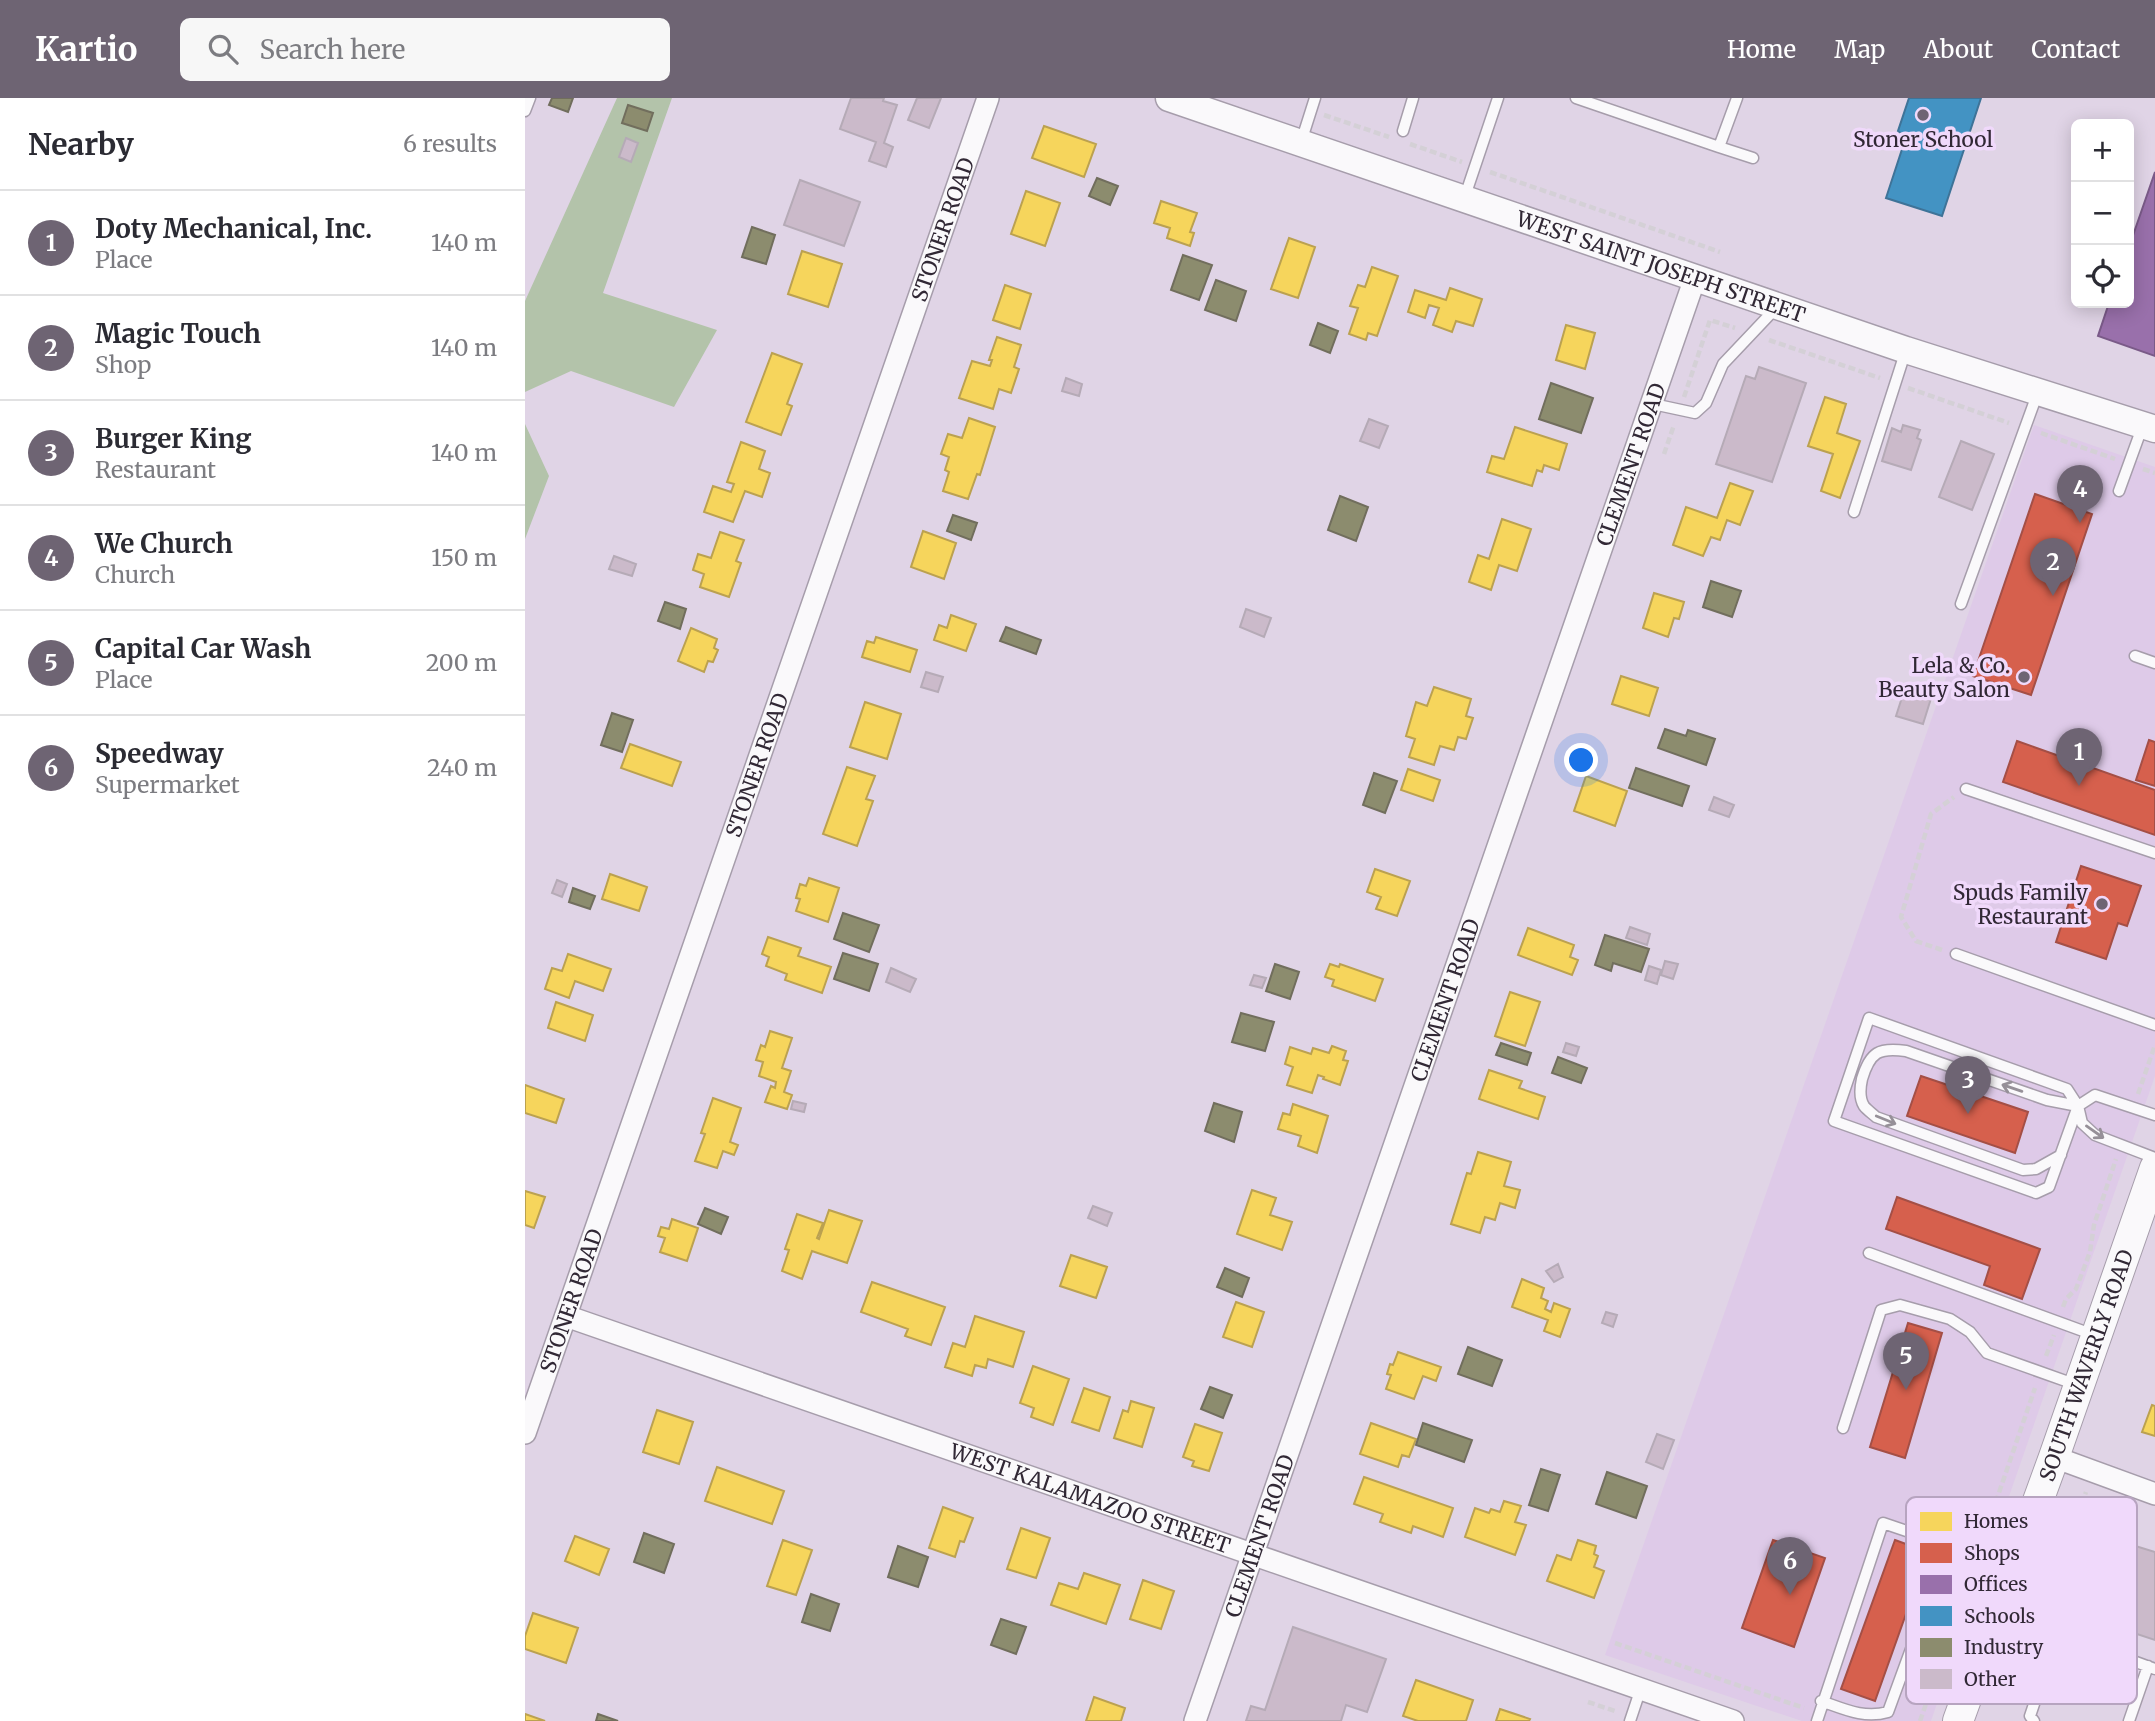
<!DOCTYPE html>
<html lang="en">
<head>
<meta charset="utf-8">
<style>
	body { margin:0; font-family:Merriweather,serif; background:#f7f7f7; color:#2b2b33 }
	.controls { position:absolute; right:21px; top:21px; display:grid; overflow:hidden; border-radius:10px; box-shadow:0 4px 18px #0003 }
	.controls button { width:63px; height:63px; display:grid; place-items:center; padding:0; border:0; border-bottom:2px solid #e1e1e2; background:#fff; color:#2b2b33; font:35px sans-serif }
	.you { position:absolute; left:1057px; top:663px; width:24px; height:24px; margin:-18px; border:5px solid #fff; border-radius:50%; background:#1a73e8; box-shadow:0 0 0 10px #1a73e833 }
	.badge { display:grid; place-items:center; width:46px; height:46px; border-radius:50%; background:#6e6473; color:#fff; font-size:23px; font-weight:700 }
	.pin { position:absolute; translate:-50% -58px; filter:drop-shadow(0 2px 4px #0008) }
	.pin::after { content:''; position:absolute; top:37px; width:24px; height:21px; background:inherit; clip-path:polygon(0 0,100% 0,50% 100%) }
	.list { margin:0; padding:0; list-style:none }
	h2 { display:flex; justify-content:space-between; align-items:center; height:91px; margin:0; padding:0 28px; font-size:30px }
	h2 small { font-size:23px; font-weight:400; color:#7c7c81 }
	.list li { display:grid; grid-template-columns:46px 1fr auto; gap:21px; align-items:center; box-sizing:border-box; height:105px; padding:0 28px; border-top:2px solid #e1e1e2 }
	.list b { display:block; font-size:26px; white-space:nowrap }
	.list p { margin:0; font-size:23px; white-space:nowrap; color:#7c7c81 }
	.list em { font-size:23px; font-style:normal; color:#7c7c81 }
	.icon { flex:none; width:38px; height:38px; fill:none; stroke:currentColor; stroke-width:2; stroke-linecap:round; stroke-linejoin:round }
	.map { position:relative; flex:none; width:1630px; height:1623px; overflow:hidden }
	header { display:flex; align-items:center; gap:42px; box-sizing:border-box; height:98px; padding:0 35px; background:#6e6473; color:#fff }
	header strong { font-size:33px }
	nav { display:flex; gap:38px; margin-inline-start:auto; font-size:24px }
	.search { width:490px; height:63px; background:#f7f7f7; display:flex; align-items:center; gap:18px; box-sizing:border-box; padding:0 24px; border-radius:10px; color:#7c7c81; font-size:26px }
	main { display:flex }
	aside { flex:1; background:#fff }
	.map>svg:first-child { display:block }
	.built { fill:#decae8 }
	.forest { fill:#b3c3aa }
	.homes { fill:#f6d55c; stroke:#bba150; stroke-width:2 }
	.shops { fill:#d6604d; stroke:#a44f46; stroke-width:2 }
	.offices { fill:#9970ab; stroke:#7a5a88; stroke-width:2 }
	.schools { fill:#4393c3; stroke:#3e7398; stroke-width:2 }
	.industry { fill:#8c8c6e; stroke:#716e5d; stroke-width:2 }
	.building { fill:#cbbaca; stroke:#b5aab6; stroke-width:2 }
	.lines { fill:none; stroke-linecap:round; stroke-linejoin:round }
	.service-casing { stroke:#a69dab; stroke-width:13 }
	.minor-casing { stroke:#a69dab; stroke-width:24 }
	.tertiary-casing { stroke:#a69dab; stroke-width:29 }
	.secondary-casing { stroke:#a69dab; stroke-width:32 }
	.path { stroke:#d4d0d6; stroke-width:4.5; stroke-dasharray:7 3.5; stroke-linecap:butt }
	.service { stroke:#faf9fb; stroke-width:10 }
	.minor { stroke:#faf9fb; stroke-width:21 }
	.tertiary { stroke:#faf9fb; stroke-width:26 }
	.secondary { stroke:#faf9fb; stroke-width:30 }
	.oneway { stroke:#969098 }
	.poi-dot { fill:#6e6473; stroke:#f0d9fb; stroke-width:2.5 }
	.labels { text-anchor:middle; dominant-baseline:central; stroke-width:7; stroke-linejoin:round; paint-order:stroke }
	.poi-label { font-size:21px; fill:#312835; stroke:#f0d9fb; text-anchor:end }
	.street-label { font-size:21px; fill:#312835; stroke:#f0d9fb }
	.key { fill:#f0d9fb; stroke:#b7a4c0; stroke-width:2 }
	.key-label { font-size:19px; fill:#312835 }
</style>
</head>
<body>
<header>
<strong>Kartio</strong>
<div class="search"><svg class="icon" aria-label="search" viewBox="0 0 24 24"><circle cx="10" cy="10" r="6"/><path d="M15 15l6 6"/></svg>Search here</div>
<nav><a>Home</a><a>Map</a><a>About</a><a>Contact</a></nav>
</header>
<main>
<aside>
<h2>Nearby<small>6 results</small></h2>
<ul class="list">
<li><span class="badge">1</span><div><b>Doty Mechanical, Inc.</b><p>Place</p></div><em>140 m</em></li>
<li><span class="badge">2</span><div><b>Magic Touch</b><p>Shop</p></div><em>140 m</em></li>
<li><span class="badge">3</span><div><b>Burger King</b><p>Restaurant</p></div><em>140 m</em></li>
<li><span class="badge">4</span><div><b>We Church</b><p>Church</p></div><em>150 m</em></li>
<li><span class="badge">5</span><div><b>Capital Car Wash</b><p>Place</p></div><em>200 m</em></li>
<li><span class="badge">6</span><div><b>Speedway</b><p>Supermarket</p></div><em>240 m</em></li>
</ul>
</aside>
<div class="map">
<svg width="1630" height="1623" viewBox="0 0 1630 1623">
	<rect width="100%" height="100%" fill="#e0d4e6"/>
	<path class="built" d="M1509 327 1630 369V978L1406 1623H1277L1080 1557Z"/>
	<path class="forest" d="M92 0H147L78 195 192 232 149 309 46 273 0 294V203Z
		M0 326 24 378 0 441Z"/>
	<path class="homes" d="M519 28 571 46 559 79 507 60Z
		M501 93 535 105 520 148 486 136Z
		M636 103 672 115 665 134 669 135 665 148 642 140 645 130 629 125Z
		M764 140 790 149 773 200 746 191Z
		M277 153 317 166 303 209 263 196Z
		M847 169 873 178 852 238 843 235 841 242 824 236 833 210 825 208 833 187 840 189Z
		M480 187 506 196 495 231 468 222Z
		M925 190 957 201 948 228 931 223 927 234 908 227 914 210 904 207 900 220 883 214 890 192 921 202Z
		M1041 227 1070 235 1060 271 1031 262Z
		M472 239 496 247 489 269 494 271 486 295 474 291 468 311 434 300 447 263 465 268 467 262H464Z
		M247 255 277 266 262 306 267 308 256 337 221 324Z
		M1300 299 1321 306 1312 335 1335 343 1315 400 1296 393 1308 356 1283 348Z
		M444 320 470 329 455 377 452 376 443 401 418 393 424 374 420 372 424 359 416 356 423 336 437 340Z
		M990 329 1042 346 1034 372 1019 367 1017 374 1012 372 1007 388 962 374 967 358 979 361Z
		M216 344 240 353 234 371 245 375 237 399 220 393 208 424 179 414 188 388 206 394 209 386 202 384Z
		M1205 385 1228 393 1215 427 1202 422 1195 442 1186 439 1178 458 1148 447 1161 409 1192 420Z
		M977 421 1006 431 992 473 974 467 966 492 944 484 953 457 964 461Z
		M398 433 431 445 419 481 386 469Z
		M195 434 219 442 211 463 216 465 204 499 175 489 179 476 168 472 173 456 186 460Z
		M1129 495 1159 504 1154 521 1149 520 1143 539 1118 530Z
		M426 517 451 526 441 553 409 542 414 527 422 530Z
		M166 530 192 541 189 550 193 552 188 564 183 563 179 574 153 563Z
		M351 539 392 552 385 574 337 559 342 543 349 545Z
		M1096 578 1133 590 1124 618 1087 606Z
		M909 589 946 601 941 618 948 620 941 641 933 639 929 652 915 648 909 667 884 659 890 641 881 638 891 604 902 608Z
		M340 604 376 616 362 661 325 649Z
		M105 646 156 664 147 688 96 670Z
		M322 669 350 678 341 701 348 703 332 748 298 736Z
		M883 671 915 682 908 703 876 692Z
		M1061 678 1102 693 1090 728 1049 713Z
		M850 771 885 783 872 818 851 811 856 799 842 794Z
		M85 776 122 789 114 813 77 801Z
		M284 780 314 790 303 824 271 813 275 801 271 800 275 786 281 788Z
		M1003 830 1049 847 1045 859 1053 862 1047 877 993 857Z
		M243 839 276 850 273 858 306 869 297 895 260 882 262 876 241 868 244 859 237 856Z
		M43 856 86 871 78 893 50 883 44 900 20 891 27 870 37 873Z
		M805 866 814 869 815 866 858 881 850 903 807 888 809 882 800 879Z
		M985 894 1015 904 1000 948 970 938Z
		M31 904 68 917 60 943 23 930Z
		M245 933 267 940 257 970 266 973 259 994 267 997 262 1011 240 1004 246 988 250 990 251 984 234 978 238 964 231 962 236 947 240 949Z
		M807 948 821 953 818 962 823 963 815 987 798 981 799 979 793 977 787 995 762 987 768 969 760 966 765 949 786 956 788 950 804 955Z
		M964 972 997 983 994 990 1020 999 1013 1021 954 1001Z
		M0 987 39 1001 31 1025 0 1015Z
		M188 1000 216 1010 205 1044 213 1047 209 1057 198 1053 192 1070 170 1063 180 1036 176 1035Z
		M768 1006 803 1018 792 1055 773 1048 776 1038 753 1031 758 1015 765 1017Z
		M953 1054 986 1064 979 1088 995 1092 990 1110 975 1105 970 1122 960 1119 955 1135 926 1126 942 1075 946 1076Z
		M727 1092 751 1100 745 1117 767 1124 757 1152 712 1136Z
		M0 1093 20 1099 9 1130 0 1127Z
		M304 1112 337 1123 322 1165 287 1153 277 1181 257 1173 264 1152 260 1151 272 1116 298 1125 292 1140 294 1141Z
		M147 1121 173 1130 162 1163 135 1154 140 1140 133 1138 136 1129 144 1131Z
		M546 1157 582 1169 571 1200 535 1188Z
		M997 1181 1019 1190 1016 1200 1023 1203 1020 1211 1026 1214 1029 1205 1045 1211 1035 1239 1019 1233 1023 1222 987 1209Z
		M347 1184 420 1209 406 1247 380 1238 383 1231 336 1214Z
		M711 1204 739 1214 727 1249 698 1239Z
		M450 1218 499 1234 488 1269 463 1261 461 1270 450 1267 447 1278 420 1269 428 1245 440 1249Z
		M873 1254 916 1269 911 1283 898 1278 889 1301 861 1291 866 1277 862 1276 865 1266 868 1267Z
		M508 1268 544 1281 528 1327 506 1319 509 1310 495 1305Z
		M559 1290 585 1299 574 1333 547 1324Z
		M606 1303 629 1310 617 1349 589 1340 598 1312 603 1314Z
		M1627 1307 1630 1308V1338L1617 1334Z
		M132 1312 168 1324 154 1366 118 1354Z
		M846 1325 891 1341 884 1359 877 1357 873 1369 835 1356Z
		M670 1326 697 1335 684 1373 667 1368 669 1363 658 1359Z
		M192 1369 259 1393 247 1426 180 1403Z
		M839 1379 928 1410 918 1439 888 1428 886 1435 855 1424 858 1416 829 1406Z
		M979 1403 996 1408 990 1424 1001 1427 990 1457 940 1439 950 1410 964 1415 966 1411 975 1414Z
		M418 1409 448 1420 439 1444 435 1443 430 1459 404 1450Z
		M496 1430 525 1440 511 1480 482 1471Z
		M50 1438 84 1451 74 1477 40 1463Z
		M258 1442 287 1452 271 1497 242 1488Z
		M1053 1442 1071 1448 1069 1456 1073 1458 1069 1469 1079 1473 1069 1500 1022 1483 1032 1457 1046 1462Z
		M559 1475 595 1487 581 1526 526 1507 534 1485 553 1491Z
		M618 1482 649 1493 636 1531 605 1521Z
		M8 1515 53 1530 41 1565 0 1551V1538Z
		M891 1582 948 1602 941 1623H893L878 1618Z
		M569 1599 600 1610 596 1623H561Z
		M975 1611 1005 1621 1004 1623H971Z
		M0 1616 20 1623H0Z"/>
	<path class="shops" d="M1510 396 1567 416 1506 597 1448 578Z
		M1624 642 1630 644V688L1611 682Z
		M1492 643 1630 692V737L1478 684Z
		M1556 768 1616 788 1602 828 1593 825 1581 861 1531 844Z
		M1396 978 1503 1014 1490 1055 1382 1018Z
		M1372 1099 1515 1151 1497 1201 1459 1187 1465 1168 1361 1131Z
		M1383 1225 1417 1235 1380 1360 1345 1349Z
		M1248 1442 1300 1460 1269 1549 1217 1530Z
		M1370 1442 1403 1454 1350 1603 1316 1591Z"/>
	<path class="offices" d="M1630 74V258L1573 238 1584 205H1604V149Z"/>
	<path class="schools" d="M1384 0H1456L1417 118 1361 100 1381 39 1373 33Z"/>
	<path class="industry" d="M27 0H48L43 14 24 7Z
		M103 7 128 15 122 33 97 25Z
		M572 80 593 88 585 107 564 98Z
		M227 129 250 137 241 166 217 159Z
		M658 157 687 167 674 202 646 192Z
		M691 182 721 193 711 223 680 212Z
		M793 225 813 233 805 255 785 247Z
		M1026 285 1068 300 1056 335 1014 321Z
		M815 398 843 409 831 443 803 432Z
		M428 417 452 425 446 442 422 433Z
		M1186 483 1216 493 1207 519 1178 509Z
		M140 504 161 511 155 531 133 523Z
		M481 529 516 542 511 556 475 543Z
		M87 615 108 622 97 654 76 647Z
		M1140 631 1161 638 1163 632 1190 641 1181 667 1133 650Z
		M1111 670 1164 688 1157 708 1104 690Z
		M849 675 872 683 860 715 838 707Z
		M48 790 70 798 65 811 44 804Z
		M318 815 354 827 344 854 309 841Z
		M1080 837 1124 851 1116 874 1088 865 1086 873 1070 867Z
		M318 855 353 866 344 893 309 881Z
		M750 866 774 874 765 901 741 893Z
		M716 915 749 924 740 953 707 944Z
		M976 945 1006 955 1002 967 971 957Z
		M1033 959 1062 970 1056 985 1027 975Z
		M689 1005 717 1014 709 1044 680 1033Z
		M180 1110 203 1119 196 1136 173 1126Z
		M700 1170 724 1180 717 1199 692 1189Z
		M943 1249 977 1262 967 1288 933 1276Z
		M685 1289 707 1297 698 1320 676 1311Z
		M898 1325 947 1342 939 1364 891 1347Z
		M1016 1371 1035 1377 1023 1413 1004 1407Z
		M1082 1374 1122 1388 1111 1420 1071 1406Z
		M119 1435 149 1446 139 1475 109 1464Z
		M373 1448 403 1459 393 1489 363 1479Z
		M286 1496 314 1506 305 1533 277 1524Z
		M476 1521 501 1529 491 1556 466 1547Z
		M73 1616 93 1623H71Z"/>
	<path class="building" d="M326 0H359L358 3 372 7 359 45 368 49 361 69 344 63 351 44 315 31Z
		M392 0H416L404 30 383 22Z
		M101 40 113 45 106 64 94 59Z
		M275 82 335 104 319 148 259 127Z
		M1234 269 1281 285 1247 384 1191 366 1221 278 1230 281Z
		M541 280 557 286 554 298 537 293Z
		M844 321 863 328 854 350 835 343Z
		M1378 327 1395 332 1392 340 1396 342 1386 372 1357 363 1367 330 1376 334Z
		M1436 343 1469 356 1447 412 1414 399Z
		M89 458 111 466 107 478 84 471Z
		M721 511 746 520 739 539 715 529Z
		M401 574 418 579 413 594 396 589Z
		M1381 587 1408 594 1398 626 1371 618Z
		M1189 699 1209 707 1204 719 1184 712Z
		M32 782 42 786 37 799 27 795Z
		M1105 829 1125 836 1122 847 1101 840Z
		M1140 863 1153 866 1148 881 1136 877Z
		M1124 868 1136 872 1132 886 1120 882Z
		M366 870 391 881 385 894 361 884Z
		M729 877 741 880 737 890 725 887Z
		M1041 945 1054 949 1051 958 1038 954Z
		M268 1003 281 1006 279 1014 266 1011Z
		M568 1108 587 1115 582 1128 563 1120Z
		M1033 1166 1038 1179 1029 1184 1021 1173Z
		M1081 1214 1092 1217 1088 1229 1077 1225Z
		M1132 1336 1149 1342 1138 1371 1121 1364Z
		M1604 1446 1630 1454V1542L1591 1529 1602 1496 1588 1492Z
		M768 1529 861 1561 842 1614 821 1607 816 1623H721L726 1608 740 1612Z"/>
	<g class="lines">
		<defs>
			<path id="service" d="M1051 0 1194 49 1212 0
				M0 13 5 0
				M878 33 888 0
				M776 44 790 0
				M1194 49 1228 60
				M939 101 973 0
				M1128 306 1170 315 1181 305 1198 266 1252 209
				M1594 393 1618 327
				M1329 414 1381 252
				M1436 506 1513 294
				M1610 558 1630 565
				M1441 691 1630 755
				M1431 856 1630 927
				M1344 920 1542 991 1553 1008 1524 1089 1511 1095 1309 1023Z
				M1630 1017 1570 997 1553 1008 1557 1025 1570 1037 1630 1060
				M1536 1057 1511 1071 1498 1072 1351 1019C1348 1016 1342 1012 1339 1008 1334 1000 1335 990 1337 981 1345 954 1354 949 1381 953L1522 1002 1553 1008
				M1344 1155 1569 1237
				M1318 1330 1356 1212 1375 1207 1425 1221 1445 1234 1462 1255 1552 1287
				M1475 1514 1630 1571
				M1296 1603C1319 1611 1339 1621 1363 1614L1424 1447
				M1105 1623 1116 1590
				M1292 1623 1358 1425 1488 1469
				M1509 1623 1505 1618 1533 1535
				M1604 1623 1623 1568"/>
			<g id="minor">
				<path id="s1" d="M41 1218 1208 1623"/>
				<path id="s2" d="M0 1335 463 0"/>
				<path d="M1529 1359 1630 1396"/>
				<path id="s3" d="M670 1623 1170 180"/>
			</g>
			<g id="tertiary">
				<path id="s4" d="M644 0 1381 252 1630 331"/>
			</g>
			<g id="secondary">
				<path id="s5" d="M1433 1623 1529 1359 1630 1070"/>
			</g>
		</defs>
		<use href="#service" class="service-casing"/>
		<use href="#minor" class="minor-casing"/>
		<use href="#tertiary" class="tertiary-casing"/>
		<use href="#secondary" class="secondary-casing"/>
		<path class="path" d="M799 17 864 39
			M885 46 937 64
			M965 74 1195 154
			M1244 242 1355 280
			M1383 290 1484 325
			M1159 299 1185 222 1210 230
			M1516 335 1590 361
			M1139 356 1149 327
			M1618 371 1630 375
			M1417 852 1391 843 1376 819 1406 716 1429 699
			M1613 996 1630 947
			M1538 1209 1541 1201 1551 1191 1565 1154 1569 1127 1591 1061
			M1521 1258 1529 1237
			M1457 1444 1510 1290
			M1518 1515 1561 1394
			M1090 1545 1279 1610
			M1497 1574 1508 1543
			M1063 1604 1090 1613
			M1395 1623 1448 1472"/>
		<use href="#service" class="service"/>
		<use href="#minor" class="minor"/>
		<use href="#tertiary" class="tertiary"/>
		<use href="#secondary" class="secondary"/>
	</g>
	<defs><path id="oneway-shaft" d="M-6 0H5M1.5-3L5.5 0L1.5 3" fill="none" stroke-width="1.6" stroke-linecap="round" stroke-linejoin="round" transform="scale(1.75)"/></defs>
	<g class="oneway">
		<use href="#oneway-shaft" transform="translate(1487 990) rotate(-161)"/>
		<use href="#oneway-shaft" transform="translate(1361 1022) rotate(22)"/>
		<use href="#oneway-shaft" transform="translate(1570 1034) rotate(35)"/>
	</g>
	<g class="poi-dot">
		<circle cx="1398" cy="17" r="7"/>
		<circle cx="1499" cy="579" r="7"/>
		<circle cx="1577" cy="806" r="7"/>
	</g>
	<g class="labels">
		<g class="poi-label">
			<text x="1398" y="41" text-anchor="middle">Stoner School</text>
			<text x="1485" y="567">Lela &amp; Co.<tspan x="1485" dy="24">Beauty Salon</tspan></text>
			<text x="1563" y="794">Spuds Family<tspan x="1563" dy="24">Restaurant</tspan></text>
		</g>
		<g class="street-label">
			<text stroke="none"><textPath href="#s2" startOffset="1274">STONER ROAD</textPath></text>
			<text stroke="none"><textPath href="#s4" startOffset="520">WEST SAINT JOSEPH STREET</textPath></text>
			<text stroke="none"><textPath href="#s3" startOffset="1330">CLEMENT ROAD</textPath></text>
			<text stroke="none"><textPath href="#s2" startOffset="707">STONER ROAD</textPath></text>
			<text stroke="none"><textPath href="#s3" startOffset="763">CLEMENT ROAD</textPath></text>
			<text stroke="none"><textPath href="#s2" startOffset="140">STONER ROAD</textPath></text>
			<text stroke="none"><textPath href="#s5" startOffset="378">SOUTH WAVERLY ROAD</textPath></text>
			<text stroke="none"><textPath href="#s1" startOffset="555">WEST KALAMAZOO STREET</textPath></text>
			<text stroke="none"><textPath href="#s3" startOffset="196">CLEMENT ROAD</textPath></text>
		</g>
	</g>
	<rect x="1381" y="1399" width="231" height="207" rx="10" class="key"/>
	<rect x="1395" y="1414" width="32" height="19" fill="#f6d55c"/>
	<rect x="1395" y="1445" width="32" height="20" fill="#d6604d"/>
	<rect x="1395" y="1477" width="32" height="19" fill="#9970ab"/>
	<rect x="1395" y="1508" width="32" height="20" fill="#4393c3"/>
	<rect x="1395" y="1540" width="32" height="19" fill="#8c8c6e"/>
	<rect x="1395" y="1571" width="32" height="20" fill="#cbbaca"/>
	<g class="key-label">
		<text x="1439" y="1430">Homes</text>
		<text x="1439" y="1462">Shops</text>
		<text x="1439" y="1493">Offices</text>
		<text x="1439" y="1525">Schools</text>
		<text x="1439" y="1556">Industry</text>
		<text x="1439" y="1588">Other</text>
	</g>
</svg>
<div class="controls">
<button>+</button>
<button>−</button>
<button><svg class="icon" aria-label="locate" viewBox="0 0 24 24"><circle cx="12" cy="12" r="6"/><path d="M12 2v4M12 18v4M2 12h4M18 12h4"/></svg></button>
</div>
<div class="you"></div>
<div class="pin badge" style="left:1554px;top:688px">1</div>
<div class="pin badge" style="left:1528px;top:498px">2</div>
<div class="pin badge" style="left:1443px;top:1016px">3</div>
<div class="pin badge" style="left:1555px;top:425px">4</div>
<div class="pin badge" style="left:1381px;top:1292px">5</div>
<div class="pin badge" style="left:1265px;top:1497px">6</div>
</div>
</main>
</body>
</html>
